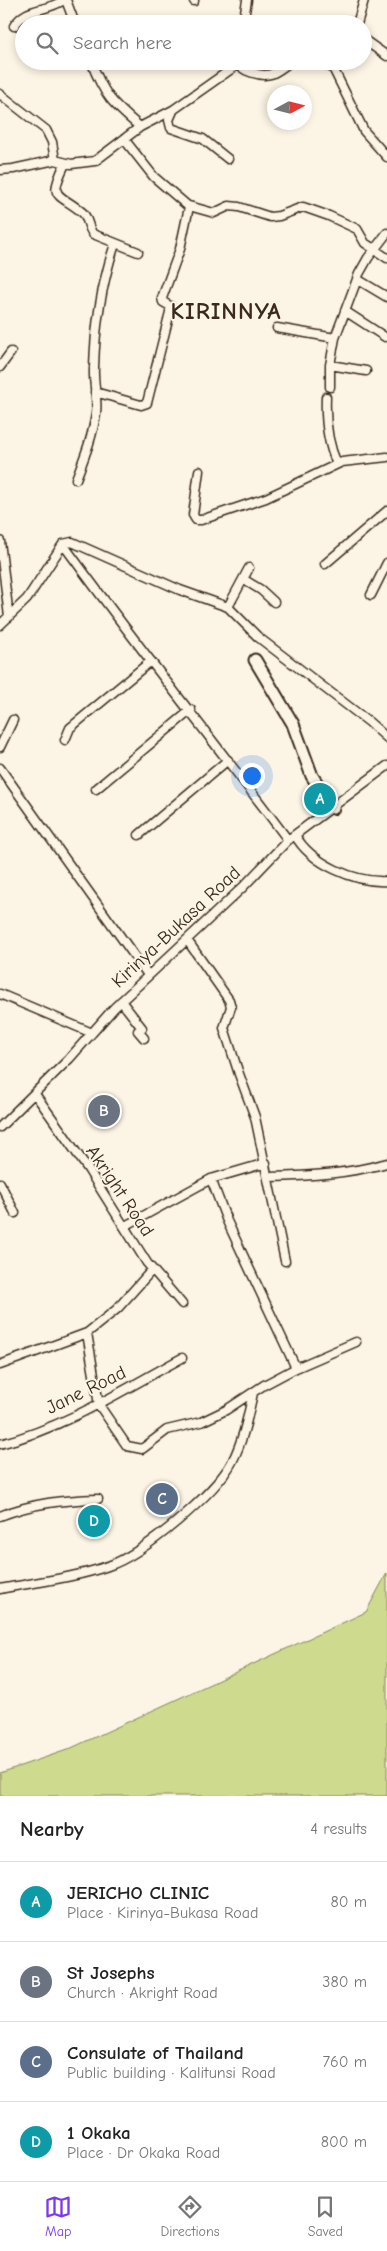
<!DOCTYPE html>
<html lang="en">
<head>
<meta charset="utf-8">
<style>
	body { margin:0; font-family:"Comic Neue",sans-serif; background:#f2f2f2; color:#222 }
	.compass { position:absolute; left:267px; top:85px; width:45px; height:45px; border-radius:50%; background:#fff; box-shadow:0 2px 8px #0003; rotate:83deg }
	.you { position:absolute; left:251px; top:775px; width:18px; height:18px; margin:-12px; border:4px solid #fff; border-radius:50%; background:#1a73e8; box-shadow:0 0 0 8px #1a73e833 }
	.badge { display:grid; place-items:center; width:32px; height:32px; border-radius:50%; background:#7c3aed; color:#fff; font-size:16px; font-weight:700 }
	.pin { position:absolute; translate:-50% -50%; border:2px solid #fff; box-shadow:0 1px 5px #0006 }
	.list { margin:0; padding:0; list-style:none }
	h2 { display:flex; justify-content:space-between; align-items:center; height:65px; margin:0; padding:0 20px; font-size:21px }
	h2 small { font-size:16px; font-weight:400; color:#767676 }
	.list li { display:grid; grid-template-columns:32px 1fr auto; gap:15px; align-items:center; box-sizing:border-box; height:80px; padding:0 20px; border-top:1px solid #e0e0e0 }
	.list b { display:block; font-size:19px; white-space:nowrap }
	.list p { margin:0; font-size:16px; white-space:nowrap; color:#767676 }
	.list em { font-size:16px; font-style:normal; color:#767676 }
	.icon { flex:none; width:28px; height:28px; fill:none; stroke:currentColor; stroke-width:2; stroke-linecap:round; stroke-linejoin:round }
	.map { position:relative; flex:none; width:387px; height:1796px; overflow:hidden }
	.search { position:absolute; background:#fff; box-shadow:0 2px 8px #0003; left:15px; right:15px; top:15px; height:55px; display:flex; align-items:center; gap:12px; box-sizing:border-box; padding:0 18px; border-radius:28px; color:#767676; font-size:19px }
	.sheet { height:385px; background:#fff }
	nav { display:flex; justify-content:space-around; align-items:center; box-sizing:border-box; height:70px; border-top:1px solid #e0e0e0; background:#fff; font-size:14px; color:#767676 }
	nav a { display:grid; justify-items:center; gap:2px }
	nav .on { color:#7c3aed }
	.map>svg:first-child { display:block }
	.green { fill:#cedb8f; stroke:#848256 }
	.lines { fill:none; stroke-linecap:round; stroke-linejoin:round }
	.street-casing { stroke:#3b2a1e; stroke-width:11 }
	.secondary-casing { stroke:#3b2a1e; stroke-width:15 }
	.street { stroke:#fcf5e5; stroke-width:8 }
	.secondary { stroke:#fcf5e5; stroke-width:11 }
	.labels { text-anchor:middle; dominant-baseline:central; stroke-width:4; stroke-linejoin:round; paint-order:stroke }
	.street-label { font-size:19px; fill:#3b2a1e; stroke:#fcf5e5 }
	.district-label { font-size:24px; font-weight:bold; letter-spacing:1px; fill:#3b2a1e; stroke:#fcf5e5 }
</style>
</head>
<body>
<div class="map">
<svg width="387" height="1796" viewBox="0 0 387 1796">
	<rect width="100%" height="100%" fill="#fcf5e5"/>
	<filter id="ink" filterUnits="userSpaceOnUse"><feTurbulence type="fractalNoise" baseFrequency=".02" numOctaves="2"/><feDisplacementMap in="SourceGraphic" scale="10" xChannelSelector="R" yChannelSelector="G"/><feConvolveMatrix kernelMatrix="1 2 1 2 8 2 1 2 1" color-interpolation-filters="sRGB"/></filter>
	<g filter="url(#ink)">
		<path class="green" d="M387 1573V1796H0V1773L67 1750 366 1612Z"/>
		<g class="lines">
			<defs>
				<path id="street" d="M66 0 75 24
					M194 0V1
					M243 24 247 0
					M357 24 364 0
					M14 26C27 6 44 13 64 0
					M363 39 387 56
					M91 61C104 96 113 104 140 127
					M236 61C240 71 261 77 271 74 278 72 285 65 292 61
					M319 61 333 68
					M341 61 333 68 364 131 387 157
					M0 94 46 130 52 142 55 160
					M173 111 169 120 171 128 203 139 228 159
					M65 164C47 201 59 192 83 213 88 218 88 228 93 234L138 252
					M0 170 13 169 55 160 71 164 95 161 140 127 173 110 237 65
					M189 206 214 213 229 206 239 207 270 217 279 216 303 207 309 209 329 216 357 229 365 243 387 258
					M357 279 387 297
					M345 311 385 337
					M277 328 335 338 359 274 368 258 387 233
					M335 338 330 365 366 371
					M0 367 11 352
					M330 387V365
					M95 392 141 405 147 403 170 312V306L163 302 162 298 180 249 189 207 154 177 124 139
					M326 397C325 421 327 442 337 464
					M199 471 193 515 196 520H201L266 498 342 462 387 457
					M76 479C84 458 93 436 96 413 98 399 93 383 94 368 95 326 102 283 115 244
					M0 541 9 617
					M63 544C136 645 214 741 288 840
					M325 564 387 511
					M243 579 261 590 274 602
					M371 595 387 563
					M228 607 249 568
					M0 625 27 599 63 544 72 542 180 590 228 607 258 637 369 722 387 738
					M65 740 70 728 151 661
					M0 747 13 720
					M0 768 148 975
					M96 789 191 710
					M139 835 228 760
					M295 835C311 864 356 883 387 881
					M187 940 229 1000 231 1007 224 1028 239 1074 255 1117 285 1261
					M0 994 92 1033
					M121 1001 142 1028 138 1031 144 1038
					M35 1094 88 1169 147 1263 182 1304
					M0 1127 69 1059 114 1008 243 887 288 840 387 766
					M269 1177C310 1176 348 1174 387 1163
					M211 1179 227 1221 296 1368
					M0 1183 15 1213
					M125 1226 211 1179 266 1163
					M87 1333 99 1405 127 1446 142 1449 167 1430 201 1422 226 1410 264 1385 296 1368 356 1342
					M0 1365 87 1333 117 1309 152 1270
					M0 1444C66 1427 123 1390 182 1358
					M0 1516C33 1503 63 1500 98 1499
					M0 1589C36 1582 74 1578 108 1566 142 1555 215 1494 232 1462 243 1441 248 1416 253 1393"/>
				<path id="secondary" d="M255 660 293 724 312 776 333 808"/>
			</defs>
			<use href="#street" class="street-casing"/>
			<use href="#secondary" class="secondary-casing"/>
			<use href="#street" class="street"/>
			<use href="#secondary" class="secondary"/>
		</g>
	</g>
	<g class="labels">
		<g class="street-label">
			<text transform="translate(176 927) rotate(-43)">Kirinya-Bukasa Road</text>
			<text transform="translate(120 1191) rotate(56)">Akright Road</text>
			<text transform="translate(86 1390) rotate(-26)">Jane Road</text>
		</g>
		<g class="district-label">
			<text x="226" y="311">KIRINNYA</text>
		</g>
	</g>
</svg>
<svg class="compass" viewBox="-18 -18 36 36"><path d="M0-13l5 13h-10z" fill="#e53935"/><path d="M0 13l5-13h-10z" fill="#767676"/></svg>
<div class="you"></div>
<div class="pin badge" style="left:320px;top:799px;background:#0f9aa8">A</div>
<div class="pin badge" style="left:104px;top:1111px;background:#6b7280">B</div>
<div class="pin badge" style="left:162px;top:1499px;background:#5c6f8a">C</div>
<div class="pin badge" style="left:94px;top:1521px;background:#0f9aa8">D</div>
<div class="search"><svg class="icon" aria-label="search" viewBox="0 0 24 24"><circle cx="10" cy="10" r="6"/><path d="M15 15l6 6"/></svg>Search here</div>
</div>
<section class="sheet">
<h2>Nearby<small>4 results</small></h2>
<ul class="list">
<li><span class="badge" style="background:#0f9aa8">A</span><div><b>JERICHO CLINIC</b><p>Place · Kirinya-Bukasa Road</p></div><em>80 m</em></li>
<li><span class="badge" style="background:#6b7280">B</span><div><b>St Josephs</b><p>Church · Akright Road</p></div><em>380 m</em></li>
<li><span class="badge" style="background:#5c6f8a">C</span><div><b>Consulate of Thailand</b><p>Public building · Kalitunsi Road</p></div><em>760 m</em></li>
<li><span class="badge" style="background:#0f9aa8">D</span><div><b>1 Okaka</b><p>Place · Dr Okaka Road</p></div><em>800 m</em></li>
</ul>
</section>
<nav>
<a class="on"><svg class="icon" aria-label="map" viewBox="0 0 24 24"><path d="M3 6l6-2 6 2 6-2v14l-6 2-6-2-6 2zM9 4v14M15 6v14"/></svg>Map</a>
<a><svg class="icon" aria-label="directions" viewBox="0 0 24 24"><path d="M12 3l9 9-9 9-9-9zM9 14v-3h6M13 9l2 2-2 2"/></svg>Directions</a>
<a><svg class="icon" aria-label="saved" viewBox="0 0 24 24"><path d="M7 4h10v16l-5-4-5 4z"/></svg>Saved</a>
</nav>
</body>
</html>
